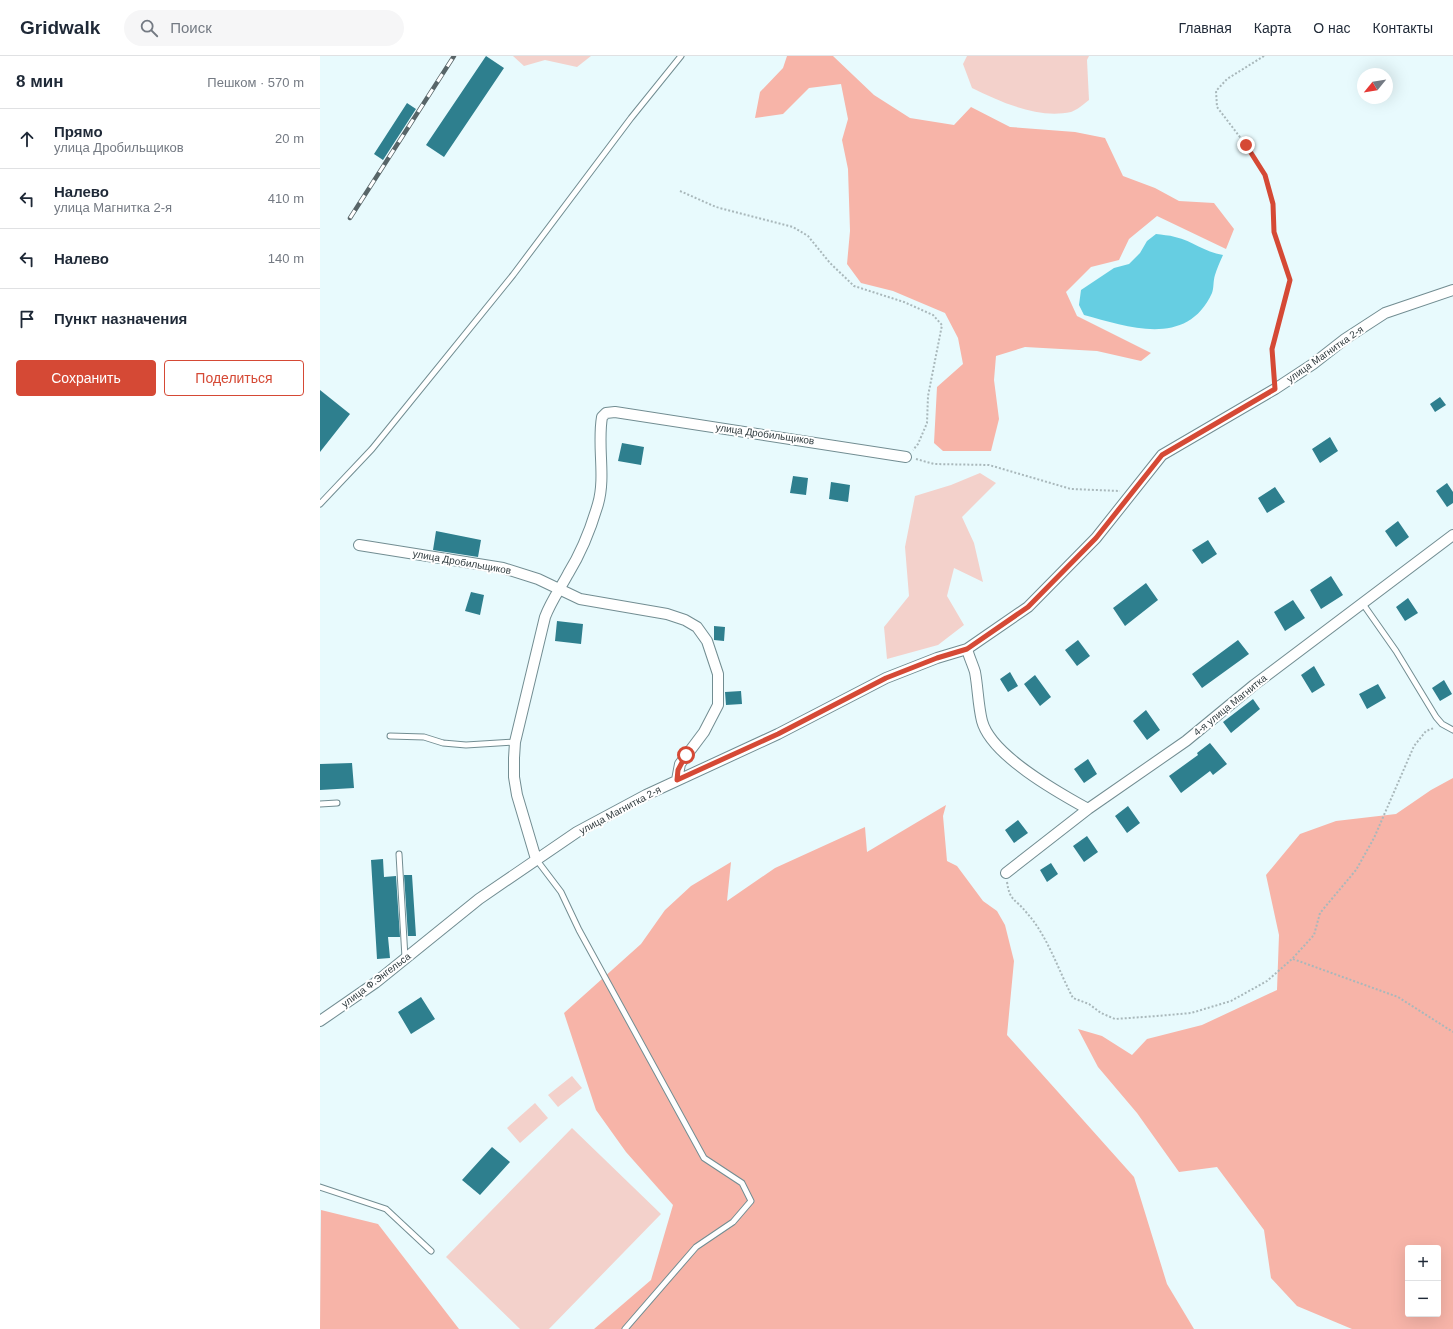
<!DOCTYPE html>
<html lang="ru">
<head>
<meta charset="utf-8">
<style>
	body { margin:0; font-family:Helvetica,sans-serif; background:#f6f6f7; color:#1f2937 }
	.controls { position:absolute; right:12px; bottom:12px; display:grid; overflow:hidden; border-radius:4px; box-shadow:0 4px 16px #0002 }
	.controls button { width:36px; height:36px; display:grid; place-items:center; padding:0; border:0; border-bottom:1px solid #e0e1e3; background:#fff; color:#1f2937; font:20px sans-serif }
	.compass { position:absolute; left:1037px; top:12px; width:36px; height:36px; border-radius:50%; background:#fff; box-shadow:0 4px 16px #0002; rotate:240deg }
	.stop { position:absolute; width:12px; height:12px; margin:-9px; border:3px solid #d54935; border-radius:50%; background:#fff }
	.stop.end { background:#d54935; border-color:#fff; box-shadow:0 1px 4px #0008 }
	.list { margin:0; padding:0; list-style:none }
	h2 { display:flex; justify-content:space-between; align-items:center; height:52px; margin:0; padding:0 16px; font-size:17px }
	h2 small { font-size:13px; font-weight:400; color:#747a83 }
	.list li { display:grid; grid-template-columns:26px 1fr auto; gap:12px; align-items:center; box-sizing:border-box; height:60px; padding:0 16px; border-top:1px solid #e0e1e3 }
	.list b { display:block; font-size:15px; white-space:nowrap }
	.list p { margin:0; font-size:13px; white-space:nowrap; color:#747a83 }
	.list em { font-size:13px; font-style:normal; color:#747a83 }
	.actions { display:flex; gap:8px; padding:12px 16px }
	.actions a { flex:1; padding:9px 0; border:1px solid #d54935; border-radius:4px; text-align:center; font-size:14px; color:#d54935 }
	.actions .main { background:#d54935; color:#fff }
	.icon { flex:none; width:22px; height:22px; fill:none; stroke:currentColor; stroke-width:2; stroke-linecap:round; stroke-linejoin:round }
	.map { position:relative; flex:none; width:1133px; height:1273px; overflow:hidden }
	header { display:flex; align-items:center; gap:24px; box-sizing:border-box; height:56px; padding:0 20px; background:#fff; border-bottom:1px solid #e0e1e3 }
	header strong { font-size:19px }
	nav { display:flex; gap:22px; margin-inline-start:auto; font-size:14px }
	.search { width:280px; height:36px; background:#f6f6f7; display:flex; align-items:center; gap:10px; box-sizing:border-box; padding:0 14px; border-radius:22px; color:#747a83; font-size:15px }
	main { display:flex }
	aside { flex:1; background:#fff }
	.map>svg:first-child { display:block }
	.green { fill:#f3d1cb }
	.forest { fill:#f7b4a8; fill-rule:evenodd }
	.water { fill:#66cee2 }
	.building { fill:#2e7f8e }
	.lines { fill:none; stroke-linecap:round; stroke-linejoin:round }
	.lane-casing { stroke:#728d92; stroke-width:7 }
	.street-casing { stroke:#728d92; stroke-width:12 }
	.path { stroke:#a9b8bb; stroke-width:2; stroke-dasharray:2 2; stroke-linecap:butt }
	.lane { stroke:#fff; stroke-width:5 }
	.street { stroke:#fff; stroke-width:10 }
	.rail-casing { stroke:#586568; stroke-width:4.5 }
	.rail { stroke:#fff; stroke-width:3; stroke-dasharray:9; stroke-linecap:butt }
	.route { stroke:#d54935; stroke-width:5 }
	.labels { text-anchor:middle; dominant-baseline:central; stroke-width:4; stroke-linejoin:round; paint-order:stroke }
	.street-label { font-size:10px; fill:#313c3f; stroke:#fff }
</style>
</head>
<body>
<header>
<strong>Gridwalk</strong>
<div class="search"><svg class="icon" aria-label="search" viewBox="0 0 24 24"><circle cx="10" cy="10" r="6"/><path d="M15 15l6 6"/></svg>Поиск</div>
<nav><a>Главная</a><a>Карта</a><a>О нас</a><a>Контакты</a></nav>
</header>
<main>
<aside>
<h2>8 мин<small>Пешком · 570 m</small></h2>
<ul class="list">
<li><svg class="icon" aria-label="ahead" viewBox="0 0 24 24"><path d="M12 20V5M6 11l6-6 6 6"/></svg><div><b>Прямо</b><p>улица Дробильщиков</p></div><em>20 m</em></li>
<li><svg class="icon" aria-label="left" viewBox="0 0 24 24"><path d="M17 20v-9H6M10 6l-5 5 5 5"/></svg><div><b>Налево</b><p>улица Магнитка 2-я</p></div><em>410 m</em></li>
<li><svg class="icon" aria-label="left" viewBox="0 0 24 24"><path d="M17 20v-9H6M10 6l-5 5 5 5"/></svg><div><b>Налево</b></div><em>140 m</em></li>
<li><svg class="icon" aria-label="arrive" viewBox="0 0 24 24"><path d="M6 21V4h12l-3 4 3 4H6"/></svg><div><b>Пункт назначения</b></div></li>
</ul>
<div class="actions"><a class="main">Сохранить</a><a>Поделиться</a></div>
</aside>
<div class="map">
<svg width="1133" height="1273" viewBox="0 0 1133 1273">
	<rect width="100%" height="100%" fill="#e8fafd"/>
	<path class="green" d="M193 0H271L257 11 225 4 204 10Z
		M647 0H769L767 4 769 44C764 48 757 54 751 56 717 63 681 46 652 32L643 8Z
		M660 417 676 427 642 461 654 487 663 526 634 512 627 540 644 569 618 589 567 603 564 571 589 540 585 491 595 440 631 429Z
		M252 1020 262 1032 238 1051 228 1039Z
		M215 1047 228 1062 200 1087 187 1072Z
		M252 1072 341 1158 229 1273H200L126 1201Z"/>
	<path class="forest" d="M467 0H513L554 39 590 62 634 69 651 51 690 71 755 76 785 82 803 120 835 132 859 145 894 147 914 173 906 193 837 160 809 183 799 204 771 211 746 236 757 260 831 297 821 305 777 295 705 291 676 300 674 324 679 363 671 395H623L614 387 617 331 643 308 638 282 625 257 573 235 541 227 527 208 530 175 528 113 522 84 528 63 521 28 489 32 463 58 435 62 440 36 463 12Z
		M1133 722V1273H1032L977 1250 951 1222 944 1174 897 1111 859 1116 817 1057 778 1011 758 973 782 980 812 999 827 983 882 969 957 934 959 879 946 819 980 778 1016 765 1076 758 1111 734ZM1088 1192H1118V1258H1088Z
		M626 749 623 760 627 805 637 810 663 845 677 855 685 869 694 905 687 979 814 1121 847 1228 874 1273H274L331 1224 353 1149 306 1096 276 1054 244 957 321 888 345 854 371 830 411 806 407 845 455 812 545 771 547 796Z
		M1 1154 58 1168 139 1273H0Z"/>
	<path class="water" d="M836 178C842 179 849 179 855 181 873 185 884 196 903 199 900 206 897 212 895 219 893 225 894 232 892 237 867 292 808 271 764 259L759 249 761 234 794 212 809 208 820 197 827 185Z"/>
	<path class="building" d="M166 0 184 12 124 101 106 89Z
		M87 47 96 53 63 104 54 98Z
		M0 334 30 358 0 396Z
		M1120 341 1126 349 1115 356 1110 348Z
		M1010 381 1018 395 1000 407 992 393Z
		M302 387 324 391 321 409 298 405Z
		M473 420 488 422 486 439 470 437Z
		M511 426 530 429 528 446 509 443Z
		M1127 427 1133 436V447L1127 451 1116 435Z
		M955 431 965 446 947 457 938 442Z
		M1078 465 1089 481 1076 491 1065 475Z
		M116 475 161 484 158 501 113 494Z
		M888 484 897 498 882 508 872 494Z
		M1011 520 1023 539 1001 553 990 534Z
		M826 527 838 544 805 570 793 552Z
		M151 536 164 539 160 559 145 555Z
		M1088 542 1098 557 1085 565 1076 551Z
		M973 544 985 562 965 575 954 556Z
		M237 565 263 568 261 588 235 585Z
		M394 570 405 571 404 585 394 584Z
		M758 584 770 600 757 610 745 594Z
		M918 584 929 598 882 632 872 618Z
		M994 610 1005 629 992 637 981 619Z
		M690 616 698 630 688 636 680 623Z
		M715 619 731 641 720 650 704 628Z
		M1124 624 1132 638 1120 645 1112 632Z
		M1058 628 1066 642 1047 653 1039 638Z
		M421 635 422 648 406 649 405 636Z
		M933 643 940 653 911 677 903 666Z
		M826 654 840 674 827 684 813 665Z
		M890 687 907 708 893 719 890 715 861 737 849 720 878 699 877 697Z
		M768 703 777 718 764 727 754 713Z
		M32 707 34 732 0 734V708Z
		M808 750 820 767 807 777 795 760Z
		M698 764 708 777 694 787 685 774Z
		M767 780 778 796 764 806 753 790Z
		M63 803 64 821 76 820 80 881H68L70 902 57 903 51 804Z
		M731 807 738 818 727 826 720 814Z
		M84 819H92L96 880H88Z
		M101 941 115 963 91 978 78 956Z
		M172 1091 190 1106 160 1139 142 1124Z"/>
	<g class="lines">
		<defs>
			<path id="lane" d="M0 448 52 393 193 219 311 62 361 0
				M1043 548 1076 595 1116 661 1122 668 1133 674
				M70 680 104 681 123 687 146 689 195 686
				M0 748 17 747
				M79 798 85 902
				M216 803 241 836 259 874 384 1102 422 1127 431 1145 413 1166 376 1191 305 1273
				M0 1131 66 1153 111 1195"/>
			<path id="street" d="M39 489 183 512 218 523 260 543 347 558 365 564 377 571 387 585 398 618V649L384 676 360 708 357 724
				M647 593C649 601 653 609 655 616 658 632 658 649 662 665 671 699 737 736 768 753
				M216 803 197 739 194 721V702L195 686 225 561C231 545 240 533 248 518 261 497 271 472 278 448 286 420 277 390 282 361L286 357 295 356 586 401
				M686 817 768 753 866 685 934 629 1133 479
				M0 965 55 927 159 843 257 776 326 739 458 678 566 622 617 602 647 593 708 551 776 482 842 399 955 333 993 308 1025 283 1065 257 1133 234"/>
		</defs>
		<use href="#lane" class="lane-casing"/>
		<use href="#street" class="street-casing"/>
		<path class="path" d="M944 0 907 23 896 35 897 51 926 89 945 119 953 148 954 176 970 224 952 293 954 321
			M360 135 396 151 473 171 488 180 510 207 534 230 584 246 613 259 622 269 608 340 607 367 598 388 593 394
			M596 403 614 408 669 409 751 433 800 435
			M687 826C690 846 695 842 706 856 728 880 738 914 753 942L769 948 781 957 795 963 837 960 871 957 911 945 947 925 972 903 994 879 1000 857 1036 814 1054 782 1094 690 1106 675 1114 672
			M973 903 1078 941 1133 976"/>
		<use href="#lane" class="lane"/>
		<use href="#street" class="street"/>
		<defs>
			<path id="rail" d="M30 162 134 0"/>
		</defs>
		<use href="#rail" class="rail-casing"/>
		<use href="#rail" class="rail"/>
	</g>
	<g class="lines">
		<path class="route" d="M366 699 358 714 357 724 458 678 566 622 617 602 647 593 708 551 776 482 842 399 955 333 952 293 970 224 954 176 953 148 945 119 926 89"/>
	</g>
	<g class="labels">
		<g class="street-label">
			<text transform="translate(1005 298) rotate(-35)">улица Магнитка 2-я</text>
			<text transform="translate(445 378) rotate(8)">улица Дробильщиков</text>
			<text transform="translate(142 506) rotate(10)">улица Дробильщиков</text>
			<text transform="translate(910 649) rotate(-39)">4-я улица Магнитка</text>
			<text transform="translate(300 754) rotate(-28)">улица Магнитка 2-я</text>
			<text transform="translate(56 924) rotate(-37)">улица Ф.Энгельса</text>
		</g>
	</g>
</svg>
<div class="controls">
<button>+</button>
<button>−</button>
</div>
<svg class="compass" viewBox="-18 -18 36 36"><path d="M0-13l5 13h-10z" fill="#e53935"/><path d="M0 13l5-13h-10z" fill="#747a83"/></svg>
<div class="stop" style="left:366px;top:699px"></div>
<div class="stop end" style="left:926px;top:89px"></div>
</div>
</main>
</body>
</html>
